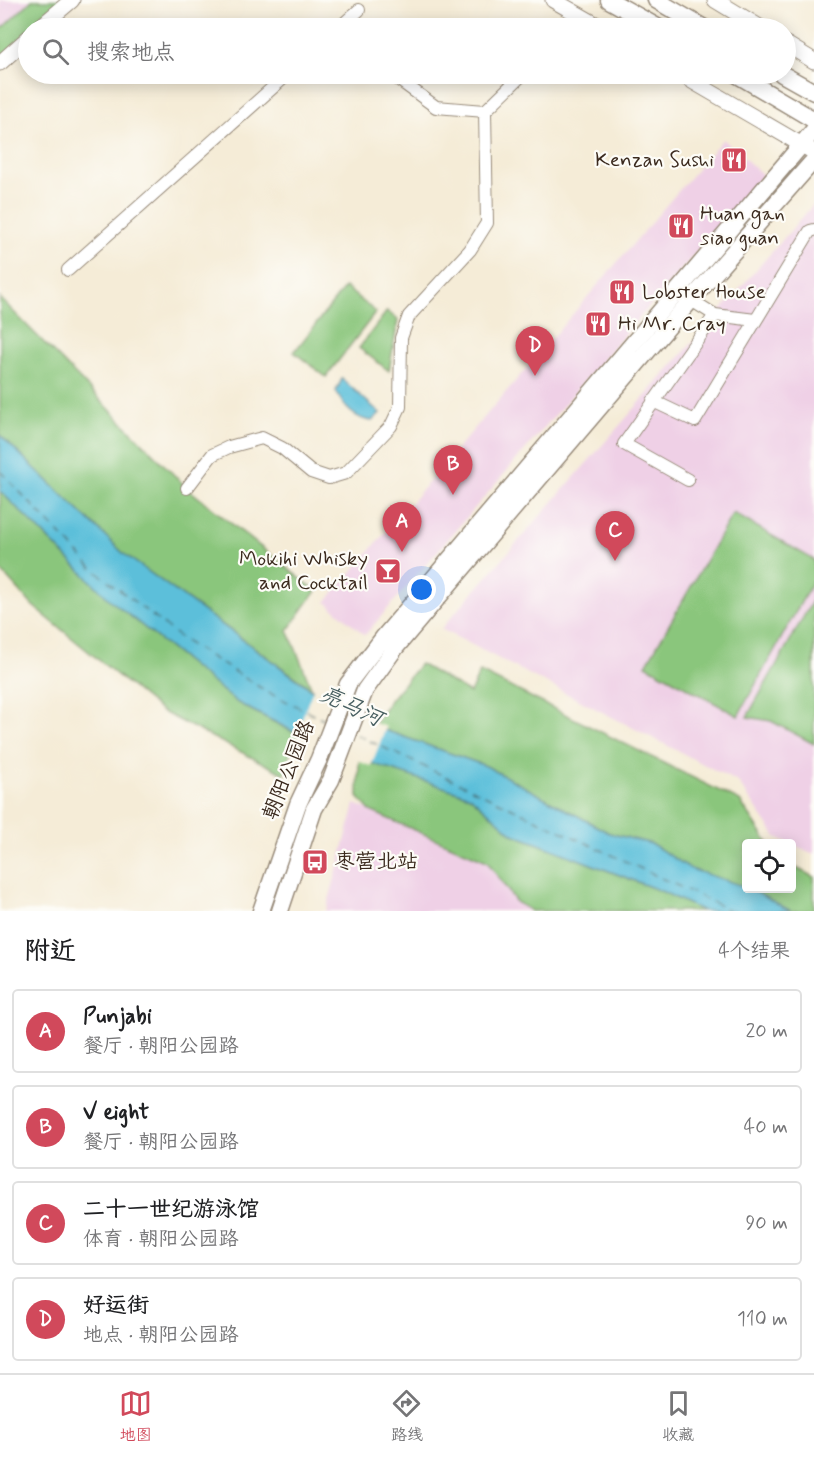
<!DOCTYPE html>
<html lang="zh">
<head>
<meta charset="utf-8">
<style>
	body { margin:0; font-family:Mynerve,"LXGW WenKai TC",sans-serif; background:#f2f2f2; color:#202124 }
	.controls { position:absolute; right:18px; bottom:18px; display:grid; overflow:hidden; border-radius:6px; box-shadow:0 3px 15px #0003 }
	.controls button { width:54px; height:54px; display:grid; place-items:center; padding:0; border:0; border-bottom:2px solid #e0e0e0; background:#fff; color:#202124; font:30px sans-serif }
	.you { position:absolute; left:422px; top:590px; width:21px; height:21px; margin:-15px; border:4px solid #fff; border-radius:50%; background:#1a73e8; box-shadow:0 0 0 9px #1a73e833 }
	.badge { display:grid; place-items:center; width:39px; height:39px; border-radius:50%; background:#d1495b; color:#fff; font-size:20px; font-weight:700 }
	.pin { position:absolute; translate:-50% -50px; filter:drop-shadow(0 2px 3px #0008) }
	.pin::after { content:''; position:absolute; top:32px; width:21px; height:18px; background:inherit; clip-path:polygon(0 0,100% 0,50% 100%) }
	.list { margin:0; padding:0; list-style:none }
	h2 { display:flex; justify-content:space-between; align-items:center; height:78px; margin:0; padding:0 24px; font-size:26px }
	h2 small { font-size:20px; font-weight:400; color:#757577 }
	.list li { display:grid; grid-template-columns:39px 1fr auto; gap:18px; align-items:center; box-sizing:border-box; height:84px; margin:0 12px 12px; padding:0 12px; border:2px solid #e0e0e0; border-radius:6px }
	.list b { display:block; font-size:22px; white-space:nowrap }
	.list p { margin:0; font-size:20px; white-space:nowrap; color:#757577 }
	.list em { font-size:20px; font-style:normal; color:#757577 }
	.icon { flex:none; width:33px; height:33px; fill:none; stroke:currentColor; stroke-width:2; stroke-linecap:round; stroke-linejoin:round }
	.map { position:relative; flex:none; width:814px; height:911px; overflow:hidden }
	.search { position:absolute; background:#fff; box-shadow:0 3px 15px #0003; left:18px; right:18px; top:18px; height:66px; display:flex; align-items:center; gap:15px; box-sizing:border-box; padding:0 21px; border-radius:33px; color:#757577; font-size:22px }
	.sheet { height:462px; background:#fff }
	nav { display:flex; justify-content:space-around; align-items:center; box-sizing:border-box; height:84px; border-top:2px solid #e0e0e0; background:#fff; font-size:16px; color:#757577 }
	nav a { display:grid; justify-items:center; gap:3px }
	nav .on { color:#d1495b }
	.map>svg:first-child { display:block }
	.built { fill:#efd0e6 }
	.green { fill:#8ac67c; stroke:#62784d; stroke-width:1.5 }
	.water { fill:#5cbfda; stroke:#4c747c; stroke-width:1.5 }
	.pier { fill:#f5ecd7 }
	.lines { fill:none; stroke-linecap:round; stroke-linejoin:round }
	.ferry { stroke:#475e60; stroke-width:1.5; stroke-dasharray:8 6; stroke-linecap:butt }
	.minor-casing { stroke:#988b7a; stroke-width:14 }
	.tertiary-casing { stroke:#988b7a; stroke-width:17 }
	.secondary-casing { stroke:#988b7a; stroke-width:19 }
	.minor { stroke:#fff; stroke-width:12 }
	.tertiary { stroke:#fff; stroke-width:15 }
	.secondary { stroke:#fff; stroke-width:16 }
	.labels { text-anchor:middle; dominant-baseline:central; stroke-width:4.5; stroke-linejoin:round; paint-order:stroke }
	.poi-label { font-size:21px; fill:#3b2a1e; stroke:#fdfcf7; text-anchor:start }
	.street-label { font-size:21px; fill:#3b2a1e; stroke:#fdfcf7 }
	.water-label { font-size:22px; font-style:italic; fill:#475e60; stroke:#fdfcf7 }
</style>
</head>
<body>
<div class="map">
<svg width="814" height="911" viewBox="0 0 814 911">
	<rect width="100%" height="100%" fill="#fdfcf7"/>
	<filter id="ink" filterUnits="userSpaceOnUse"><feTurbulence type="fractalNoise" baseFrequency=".0167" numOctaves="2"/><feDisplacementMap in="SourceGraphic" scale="12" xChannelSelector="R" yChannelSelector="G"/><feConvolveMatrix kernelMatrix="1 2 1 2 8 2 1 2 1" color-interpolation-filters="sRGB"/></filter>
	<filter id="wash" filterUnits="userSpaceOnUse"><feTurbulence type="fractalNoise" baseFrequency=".008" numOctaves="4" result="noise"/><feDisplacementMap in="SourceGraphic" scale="24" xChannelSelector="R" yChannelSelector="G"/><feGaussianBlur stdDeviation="1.35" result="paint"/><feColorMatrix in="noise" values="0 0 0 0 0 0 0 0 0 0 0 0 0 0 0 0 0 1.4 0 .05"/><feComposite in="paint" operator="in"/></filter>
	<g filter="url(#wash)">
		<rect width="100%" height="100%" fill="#f5ecd7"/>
		<path class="built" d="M0 0H41L0 34Z
			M723 139 763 175 365 635 326 602Z
			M814 204V854L776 837 738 782 441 629Z
			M355 804 487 861 516 902 531 911H326Z"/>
		<path class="green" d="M32 0H72L39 28H28V38L0 63V30Z
			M345 287 376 312 326 377 294 352Z
			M0 298 187 488 316 591 288 630 312 689 124 554 0 435Z
			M387 311 398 320 389 371 359 348Z
			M0 491 109 599 238 703 297 734 284 774 161 711 33 606 0 570Z
			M733 513 814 560V579L738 716 646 665Z
			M814 598V744L771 721 747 717Z
			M420 664 470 693 480 672 740 801 768 843 746 844V887L691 870 652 844 609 833 486 766 373 726 390 700Z
			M359 758 470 796 513 834 661 891 703 911H531L516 902 487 861 370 811 358 797Z
			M792 866 814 877V911H791L749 889 792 888Z"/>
		<path class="water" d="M342 379 380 413 372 421C354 419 343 406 336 391Z
			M0 435 124 554 311 689 373 726 486 766 609 833 652 844 691 869 746 887 791 911H703L661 891 513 834 470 796 359 759 300 735 238 703 109 599 0 491Z"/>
		<path class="pier" d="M314 687 374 723 386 727 371 766 295 736Z"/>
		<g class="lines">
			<path class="ferry" d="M0 471 93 569 183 640 269 693 326 720
				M357 735 731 911"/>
		</g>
	</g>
	<g filter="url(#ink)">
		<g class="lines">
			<defs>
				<path id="minor" d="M339 28 359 10
					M568 28 580 16
					M391 74 436 107 485 111 523 74
					M68 270 288 74
					M691 300 715 315
					M653 401 695 421 810 231 814 230
					M688 480 624 444 715 315 755 320
					M187 488 212 455 229 447 262 438 282 448 311 472 329 478 346 473 391 426 400 407 401 338 409 316 470 250 487 223 485 111"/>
				<path id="tertiary" d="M553 0 602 28
					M715 0 761 28
					M39 28 72 0
					M786 44 814 61
					M0 63 28 38
					M680 74 814 152"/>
				<path id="secondary" d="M609 0 659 28
					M656 0 704 28
					M736 74 814 120
					M782 74 814 92
					M261 911 298 804 319 759 348 684 383 638 814 130
					M280 911 314 809 331 780 365 690 396 647 456 576 691 300 814 160"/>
			</defs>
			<use href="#minor" class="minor-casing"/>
			<use href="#tertiary" class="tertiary-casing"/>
			<use href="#secondary" class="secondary-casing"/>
			<use href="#minor" class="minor"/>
			<use href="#tertiary" class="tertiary"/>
			<use href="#secondary" class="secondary"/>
		</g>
	</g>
	<defs>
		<symbol id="restaurant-square" viewBox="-11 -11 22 22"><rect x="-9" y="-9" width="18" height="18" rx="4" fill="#d1495b" stroke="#fdfcf7"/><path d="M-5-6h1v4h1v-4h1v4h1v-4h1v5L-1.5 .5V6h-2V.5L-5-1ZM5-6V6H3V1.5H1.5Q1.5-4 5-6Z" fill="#fff"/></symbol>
		<symbol id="bar-square" viewBox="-11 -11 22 22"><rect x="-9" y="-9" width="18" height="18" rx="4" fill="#d1495b" stroke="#fdfcf7"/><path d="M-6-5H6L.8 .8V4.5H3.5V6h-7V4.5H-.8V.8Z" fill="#fff"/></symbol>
		<symbol id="bus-square" viewBox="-11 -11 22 22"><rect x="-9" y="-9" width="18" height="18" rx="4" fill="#d1495b" stroke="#fdfcf7"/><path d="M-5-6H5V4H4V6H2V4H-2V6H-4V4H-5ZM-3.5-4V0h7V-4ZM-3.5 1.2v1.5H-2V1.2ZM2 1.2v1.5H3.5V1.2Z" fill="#fff"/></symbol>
	</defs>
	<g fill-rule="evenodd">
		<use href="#restaurant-square" x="719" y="145" width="30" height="30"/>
		<use href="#restaurant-square" x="666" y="211" width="30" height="30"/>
		<use href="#restaurant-square" x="607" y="277" width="30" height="30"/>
		<use href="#restaurant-square" x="583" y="309" width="30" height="30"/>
		<use href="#bar-square" x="373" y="556" width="30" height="30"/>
		<use href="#bus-square" x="300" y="847" width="30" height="30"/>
	</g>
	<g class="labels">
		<g class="poi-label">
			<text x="714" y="160" text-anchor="end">Kenzan Sushi</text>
			<text x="700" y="214">Huan gan<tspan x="700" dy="24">siao guan</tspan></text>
			<text x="642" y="292">Lobster House</text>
			<text x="618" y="324">Hi Mr. Cray</text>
			<text x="368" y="559" text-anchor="end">Mokihi Whisky<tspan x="368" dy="24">and Cocktail</tspan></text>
			<text x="334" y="862">枣营北站</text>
		</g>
		<g class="street-label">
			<text transform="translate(289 770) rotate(-68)">朝阳公园路</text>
		</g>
		<g class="water-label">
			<text transform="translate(351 707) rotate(25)">亮马河</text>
		</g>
	</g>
</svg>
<div class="controls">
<button><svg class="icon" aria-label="locate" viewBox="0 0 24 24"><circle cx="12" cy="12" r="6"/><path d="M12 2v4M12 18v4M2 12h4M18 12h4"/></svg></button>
</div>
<div class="you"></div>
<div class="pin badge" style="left:402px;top:552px">A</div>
<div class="pin badge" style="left:453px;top:495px">B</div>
<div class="pin badge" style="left:615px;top:561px">C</div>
<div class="pin badge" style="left:535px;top:376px">D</div>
<div class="search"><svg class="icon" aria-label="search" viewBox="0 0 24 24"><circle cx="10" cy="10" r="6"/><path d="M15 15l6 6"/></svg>搜索地点</div>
</div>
<section class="sheet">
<h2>附近<small>4个结果</small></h2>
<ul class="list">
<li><span class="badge">A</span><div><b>Punjabi</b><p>餐厅 · 朝阳公园路</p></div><em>20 m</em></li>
<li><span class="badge">B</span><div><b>V eight</b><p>餐厅 · 朝阳公园路</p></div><em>40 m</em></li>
<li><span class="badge">C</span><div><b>二十一世纪游泳馆</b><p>体育 · 朝阳公园路</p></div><em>90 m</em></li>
<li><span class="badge">D</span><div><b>好运街</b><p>地点 · 朝阳公园路</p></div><em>110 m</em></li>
</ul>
</section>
<nav>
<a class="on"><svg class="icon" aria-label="map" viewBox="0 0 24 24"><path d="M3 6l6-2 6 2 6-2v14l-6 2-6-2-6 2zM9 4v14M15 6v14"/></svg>地图</a>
<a><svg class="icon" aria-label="directions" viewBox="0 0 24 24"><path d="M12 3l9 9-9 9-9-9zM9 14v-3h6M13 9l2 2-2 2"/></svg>路线</a>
<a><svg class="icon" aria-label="saved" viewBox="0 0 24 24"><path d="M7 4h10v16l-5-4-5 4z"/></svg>收藏</a>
</nav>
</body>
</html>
